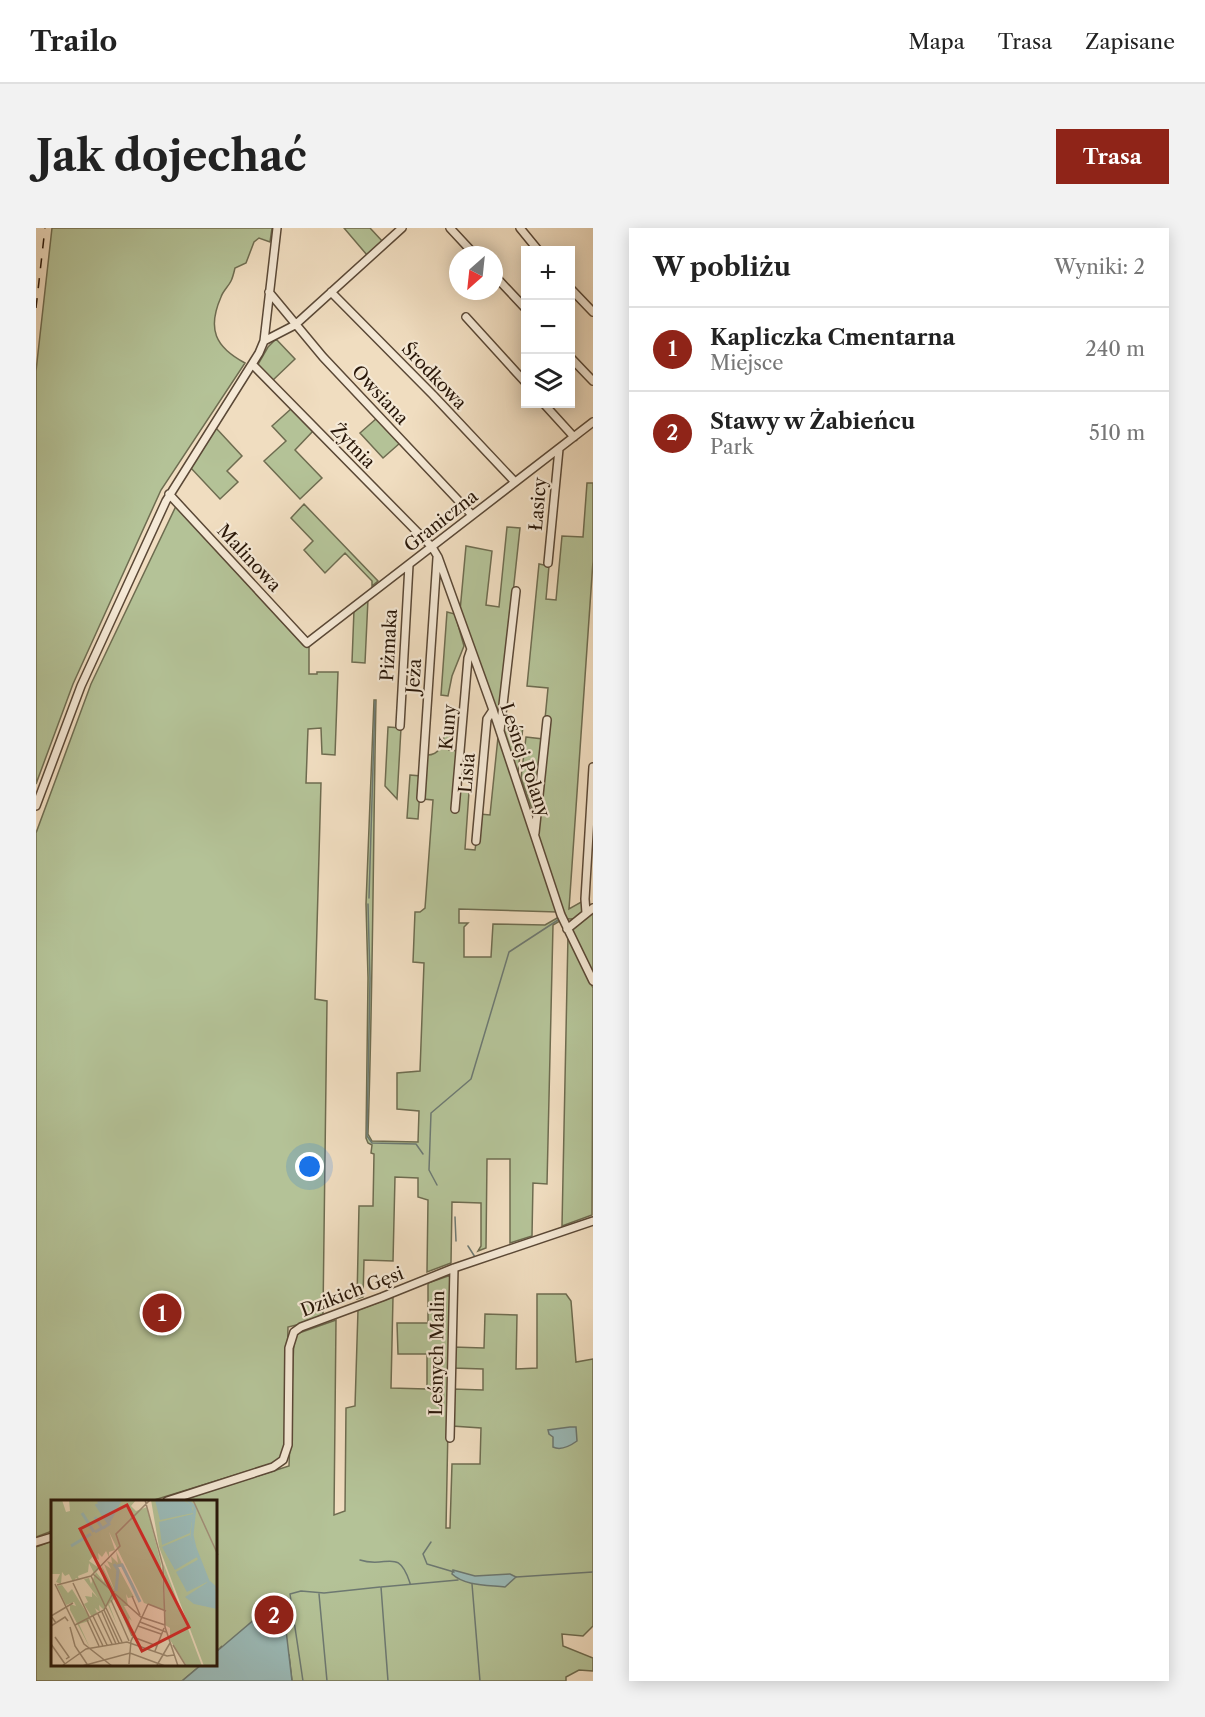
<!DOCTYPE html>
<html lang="pl">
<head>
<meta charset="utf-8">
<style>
	body { margin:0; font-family:"Libre Caslon Text",serif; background:#f2f2f2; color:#222 }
	.controls { position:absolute; right:18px; top:18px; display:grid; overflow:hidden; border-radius:0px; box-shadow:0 3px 15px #0003 }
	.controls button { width:54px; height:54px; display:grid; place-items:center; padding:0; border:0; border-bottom:2px solid #e0e0e0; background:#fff; color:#222; font:30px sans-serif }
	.compass { position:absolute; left:413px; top:18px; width:54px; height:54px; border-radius:50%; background:#fff; box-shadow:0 3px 15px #0003; rotate:207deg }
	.you { position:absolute; left:274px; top:939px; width:21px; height:21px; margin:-15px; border:4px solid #fff; border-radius:50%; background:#1a73e8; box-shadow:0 0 0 9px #1a73e833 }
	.badge { display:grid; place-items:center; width:39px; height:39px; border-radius:50%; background:#8f2418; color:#fff; font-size:20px; font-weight:700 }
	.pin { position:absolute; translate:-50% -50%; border:3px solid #fff; box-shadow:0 2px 6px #0006 }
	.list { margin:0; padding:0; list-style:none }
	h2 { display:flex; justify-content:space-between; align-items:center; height:78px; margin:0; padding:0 24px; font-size:26px }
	h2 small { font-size:20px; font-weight:400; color:#767676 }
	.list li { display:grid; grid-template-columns:39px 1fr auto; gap:18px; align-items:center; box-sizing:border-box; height:84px; padding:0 24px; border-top:2px solid #e0e0e0 }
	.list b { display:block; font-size:22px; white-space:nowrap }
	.list p { margin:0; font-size:20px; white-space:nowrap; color:#767676 }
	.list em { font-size:20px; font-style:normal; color:#767676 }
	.icon { flex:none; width:33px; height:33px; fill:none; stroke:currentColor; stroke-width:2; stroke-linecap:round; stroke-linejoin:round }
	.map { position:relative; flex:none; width:557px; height:1453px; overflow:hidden; border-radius:0px }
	header { display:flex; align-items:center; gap:36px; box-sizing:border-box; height:84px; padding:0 30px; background:#fff; border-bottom:2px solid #e0e0e0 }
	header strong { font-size:28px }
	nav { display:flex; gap:33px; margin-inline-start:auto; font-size:21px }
	.intro { display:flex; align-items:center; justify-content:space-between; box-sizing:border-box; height:144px; padding:0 36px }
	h1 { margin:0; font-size:42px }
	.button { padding:15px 27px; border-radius:0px; background:#8f2418; color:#fff; font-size:21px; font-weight:700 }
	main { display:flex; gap:36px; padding:0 36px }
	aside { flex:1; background:#fff; border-radius:0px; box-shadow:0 3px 15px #0003 }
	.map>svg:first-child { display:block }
	.green { fill:#b4c297; stroke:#6e6c50; stroke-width:1.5 }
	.water { fill:#9bbbb9; stroke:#6d7972; stroke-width:1.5 }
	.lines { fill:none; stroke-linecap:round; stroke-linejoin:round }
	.stream { stroke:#6d7972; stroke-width:1.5 }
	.street-casing { stroke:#5a4836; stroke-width:10 }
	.street { stroke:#f5e9d6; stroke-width:7 }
	.rail { stroke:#281608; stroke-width:1.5; stroke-dasharray:10 10; stroke-linecap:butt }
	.labels { text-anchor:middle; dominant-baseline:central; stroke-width:4.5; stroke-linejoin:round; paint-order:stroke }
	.street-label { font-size:18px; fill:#281608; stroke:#f5e9d6 }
	.inset-river { fill:none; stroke:#9bbbb9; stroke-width:3 }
	.inset-road { fill:none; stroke:#a08d76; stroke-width:1.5 }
	.view { fill:#d62828; fill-opacity:0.15; stroke:#d62828; stroke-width:3 }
	.inset-edge { fill:none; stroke:#281608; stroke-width:3 }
</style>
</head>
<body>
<header>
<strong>Trailo</strong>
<nav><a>Mapa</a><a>Trasa</a><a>Zapisane</a></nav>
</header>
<div class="intro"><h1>Jak dojechać</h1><a class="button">Trasa</a></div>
<main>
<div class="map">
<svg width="557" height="1453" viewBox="0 0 557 1453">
	<rect width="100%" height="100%" fill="#f0ddc0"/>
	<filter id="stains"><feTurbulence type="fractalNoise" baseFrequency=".00333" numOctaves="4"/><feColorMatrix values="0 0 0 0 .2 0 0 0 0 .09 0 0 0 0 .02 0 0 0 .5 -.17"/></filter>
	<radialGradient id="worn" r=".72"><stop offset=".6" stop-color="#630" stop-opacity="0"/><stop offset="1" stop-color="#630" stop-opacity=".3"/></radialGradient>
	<path class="green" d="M16 0H236L234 14 223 10 218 14 210 35 199 40C198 44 197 49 195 53 192 59 187 63 185 69 171 101 179 119 209 135L125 262 37 456 0 556V143Z
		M308 0H334L347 14 331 27Z
		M240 111 259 131 236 153 221 138 232 119Z
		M256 180 278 202 259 222 286 250 264 271 228 233 250 213 236 198Z
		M341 190 364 215 347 230 324 205Z
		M180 200 206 228 191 243 202 254 184 271 153 238Z
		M551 255H557V333L533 681 547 673V682C543 690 537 693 528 690L526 685 502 607 513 492 509 491 512 460 491 458 503 336 513 338 510 371 520 372 526 308 547 309Z
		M268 276 342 353 336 358V353L309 325 289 345 268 322 277 313 255 290Z
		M140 278 267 417 273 416V446H281V444H302L299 527 286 526 285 500 272 501 270 555H285L279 771 291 773 287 1086 272 1094 252 1099 249 1219 248 1226 241 1234 115 1273H16V1303L0 1309V605L55 456Z
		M471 299 484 300 463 495 424 383 430 318 456 323 450 377 463 379Z
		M332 371 329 435 316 434 318 382Z
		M411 384 419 386 428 418 416 448 412 468 405 467Z
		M338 472H340C337 617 337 762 332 906L336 913 382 914 383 883 361 881V845L384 843 388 735 377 734 379 684H384L389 680 397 572 387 571 390 527C407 528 407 510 411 497H415L413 522 423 523 422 563 433 564 429 621 439 622 444 586 454 587 462 509 521 684 423 681V695H432L428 699V729H455L457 696 509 697 523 689 524 693 517 697 511 956 497 955 496 1008 474 1015V931H451L450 1020 442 1023 445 1018V975L416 974 415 1035 391 1044 392 972 382 969V950L359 949 357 1033 328 1032 327 1069 321 1071 323 978H337L338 926 335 925 336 917 332 915 330 910 332 750 330 676Z
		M468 496 487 498 482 545 467 509Z
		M352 499 365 500 361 571 349 558Z
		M490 509 507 511 499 590 485 550Z
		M374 547 385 548 382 591 371 590Z
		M557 684V745L536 704 537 700Z
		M532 707 557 760 556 987 526 998Z
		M415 1047 410 1300H414L416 1236H444L445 1200 416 1198 417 1161 447 1162V1141L417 1140V1119L448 1120 449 1086 481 1087 480 1141 501 1140V1066H530L535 1073 540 1134 557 1131V1398L547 1408 526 1406 527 1418 557 1430V1443L543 1442 530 1449V1453H256L253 1427 180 1436 186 1418 180 1424V1273H143L253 1238 258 1110 263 1105 300 1092 298 1287 309 1283 310 1180 319 1178 322 1082 357 1069 355 1160 391 1161V1126H362L361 1095H392V1055Z
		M16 1313V1436L165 1437 146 1453H0V1319Z"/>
	<path class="water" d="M534 1199H540L541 1213C534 1218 525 1223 517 1219V1209L513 1206 512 1202Z
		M417 1342 439 1348 474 1346 480 1349 469 1359C451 1357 429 1358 416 1346Z
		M246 1368 256 1453H146L165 1437 180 1436V1424Z"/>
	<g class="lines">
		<path class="stream" d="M333 670 339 473
			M332 676 334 751 331 908 336 915 380 916 387 926
			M401 957 393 942 395 885 435 851 473 724 522 692
			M419 989 420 1013
			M432 1018 439 1029 443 1028
			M395 1314 387 1326 391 1336 418 1344
			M324 1332C351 1341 362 1318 374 1355
			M480 1349 557 1344
			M436 1356 444 1453
			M283 1366 291 1453
			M267 1453 254 1366 265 1363 288 1365 344 1359
			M352 1453 345 1359 422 1352"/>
		<defs>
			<path id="street" d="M414 0 439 27
				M484 0 502 22
				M458 47 490 81
				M534 60 557 84
				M233 64 287 129 436 287
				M295 64 397 167 479 254
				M430 89 490 155
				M228 113 259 97 366 0
				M534 129 557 153
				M217 137 396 319 402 329 457 482 525 687 557 753
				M508 176 538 209
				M133 266 271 415 557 194
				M512 335 523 221
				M364 498 373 337
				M464 503 480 363
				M385 570 401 330
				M0 578 45 458 130 273 223 125 228 113 241 0
				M419 581 432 430 435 421
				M499 605 511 492
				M440 613 451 491 457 482
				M550 685 549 671 557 539
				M531 701 557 680
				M414 1210 418 1040
				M131 1273 237 1239 247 1232 252 1217 253 1120 258 1104 265 1099 346 1069 418 1040 557 993
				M0 1314 16 1309"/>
		</defs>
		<use href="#street" class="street-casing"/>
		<use href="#street" class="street"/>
		<path class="rail" d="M0 80 9 0"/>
	</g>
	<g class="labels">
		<g class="street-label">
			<text transform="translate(398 148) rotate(46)">Środkowa</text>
			<text transform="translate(344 167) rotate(47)">Owsiana</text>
			<text transform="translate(317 218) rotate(46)">Żytnia</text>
			<text transform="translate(502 276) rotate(-85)">Łasicy</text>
			<text transform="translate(405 293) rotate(-38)">Graniczna</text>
			<text transform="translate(213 330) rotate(47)">Malinowa</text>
			<text transform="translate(353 417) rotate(-87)">Piżmaka</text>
			<text transform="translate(378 448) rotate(-86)">Jeża</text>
			<text transform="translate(412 499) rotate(-85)">Kuny</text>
			<text transform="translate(489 532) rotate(71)">Leśnej Polany</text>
			<text transform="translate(431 545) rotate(-85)">Lisia</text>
			<text transform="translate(316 1064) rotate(-21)">Dzikich Gęsi</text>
			<text transform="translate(401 1125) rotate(-89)">Leśnych Malin</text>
		</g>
	</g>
	<g transform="translate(15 1272)">
		<rect width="166" height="166" fill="#f0ddc0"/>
		<path d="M0 0H11L15 12 19 11 18 0H85L80 6 85 11 96 7 110 64 114 110 93 103 58 32 64 50 58 52V57L55 51 51 57 47 53 48 60 42 56 38 61 48 68 43 73 38 63 37 72 27 76 28 80 25 78 22 82 18 74 14 76 11 72 10 84 5 82 9 74H1L0 80ZM100 0H166V166H153L108 47ZM65 51 89 102 71 65 67 67 83 97 77 98 75 94 77 106H73L81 121 78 118 80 130 64 98 58 104 66 125 57 105 53 110 48 105 49 112 44 108 46 113 41 117 33 104 37 102 34 96 41 97V92L47 98 33 79 38 78 40 84 45 72 53 82 51 66 64 91 53 64 60 69 56 61 61 63 60 56 67 63ZM113 65 151 166H136L119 140V128L114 125ZM11 85 17 93 21 89 37 115 38 121 28 124 39 148 19 110V104L25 106 23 102 15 105 6 86Z" fill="#b4c297"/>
		<path d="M46 0H71L59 23 47 5ZM104 0H132L141 6 142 13 109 20ZM142 14 139 33 111 45 108 22ZM139 35 146 57 124 70 111 47ZM148 59 156 82 136 92 125 72ZM157 82 166 92V109L143 104 134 97Z" fill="#9bbbb9"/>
		<path class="inset-river" d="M136 0 144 7 141 35 144 48 157 81 167 90M45 4 58 24 52 28M31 13 43 32M44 17 51 28 44 32M20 46 40 34M63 64 67 70 65 91M66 66 71 65 81 85M81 85 89 102"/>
		<path class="inset-road" d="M94 0 112 66 114 127 127 166M142 0 167 55M42 74 90 117 114 125M40 76 71 142M22 83 52 146M4 84 33 144 61 166M6 85 40 76 69 46 65 34 99 0M63 94 81 136M81 96 89 115M60 100 78 141M97 104 115 111M53 110 68 143M51 112 65 144M47 114 61 144M42 116 56 145M36 120 48 146M89 122 115 132M5 123 0 116 22 103M24 125 53 110 63 91M0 126 14 117 17 121M87 126 110 134M19 127 24 146 36 164M4 137 18 157 15 159M82 137 106 146M0 144 14 164M122 145 135 166M104 151 113 128M78 164 80 141 97 104M106 165 119 143M11 166 35 149 76 142 116 156 123 155M31 166 79 153 114 166"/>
		<path class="view" d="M76 5 138 127 91 151 29 29Z"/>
		<rect width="166" height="166" class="inset-edge"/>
	</g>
	<rect width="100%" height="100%" filter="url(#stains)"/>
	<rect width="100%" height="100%" fill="url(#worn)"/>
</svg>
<div class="controls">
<button>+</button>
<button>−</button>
<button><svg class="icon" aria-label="layers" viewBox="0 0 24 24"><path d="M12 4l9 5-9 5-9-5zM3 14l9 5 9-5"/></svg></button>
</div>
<svg class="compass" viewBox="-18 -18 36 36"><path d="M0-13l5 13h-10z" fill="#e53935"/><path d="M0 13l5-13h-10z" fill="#767676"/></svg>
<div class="you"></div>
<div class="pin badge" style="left:126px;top:1085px">1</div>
<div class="pin badge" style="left:238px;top:1387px">2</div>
</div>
<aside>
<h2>W pobliżu<small>Wyniki: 2</small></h2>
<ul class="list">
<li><span class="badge">1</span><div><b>Kapliczka Cmentarna</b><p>Miejsce</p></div><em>240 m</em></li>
<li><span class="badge">2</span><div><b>Stawy w Żabieńcu</b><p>Park</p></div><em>510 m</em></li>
</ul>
</aside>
</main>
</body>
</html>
